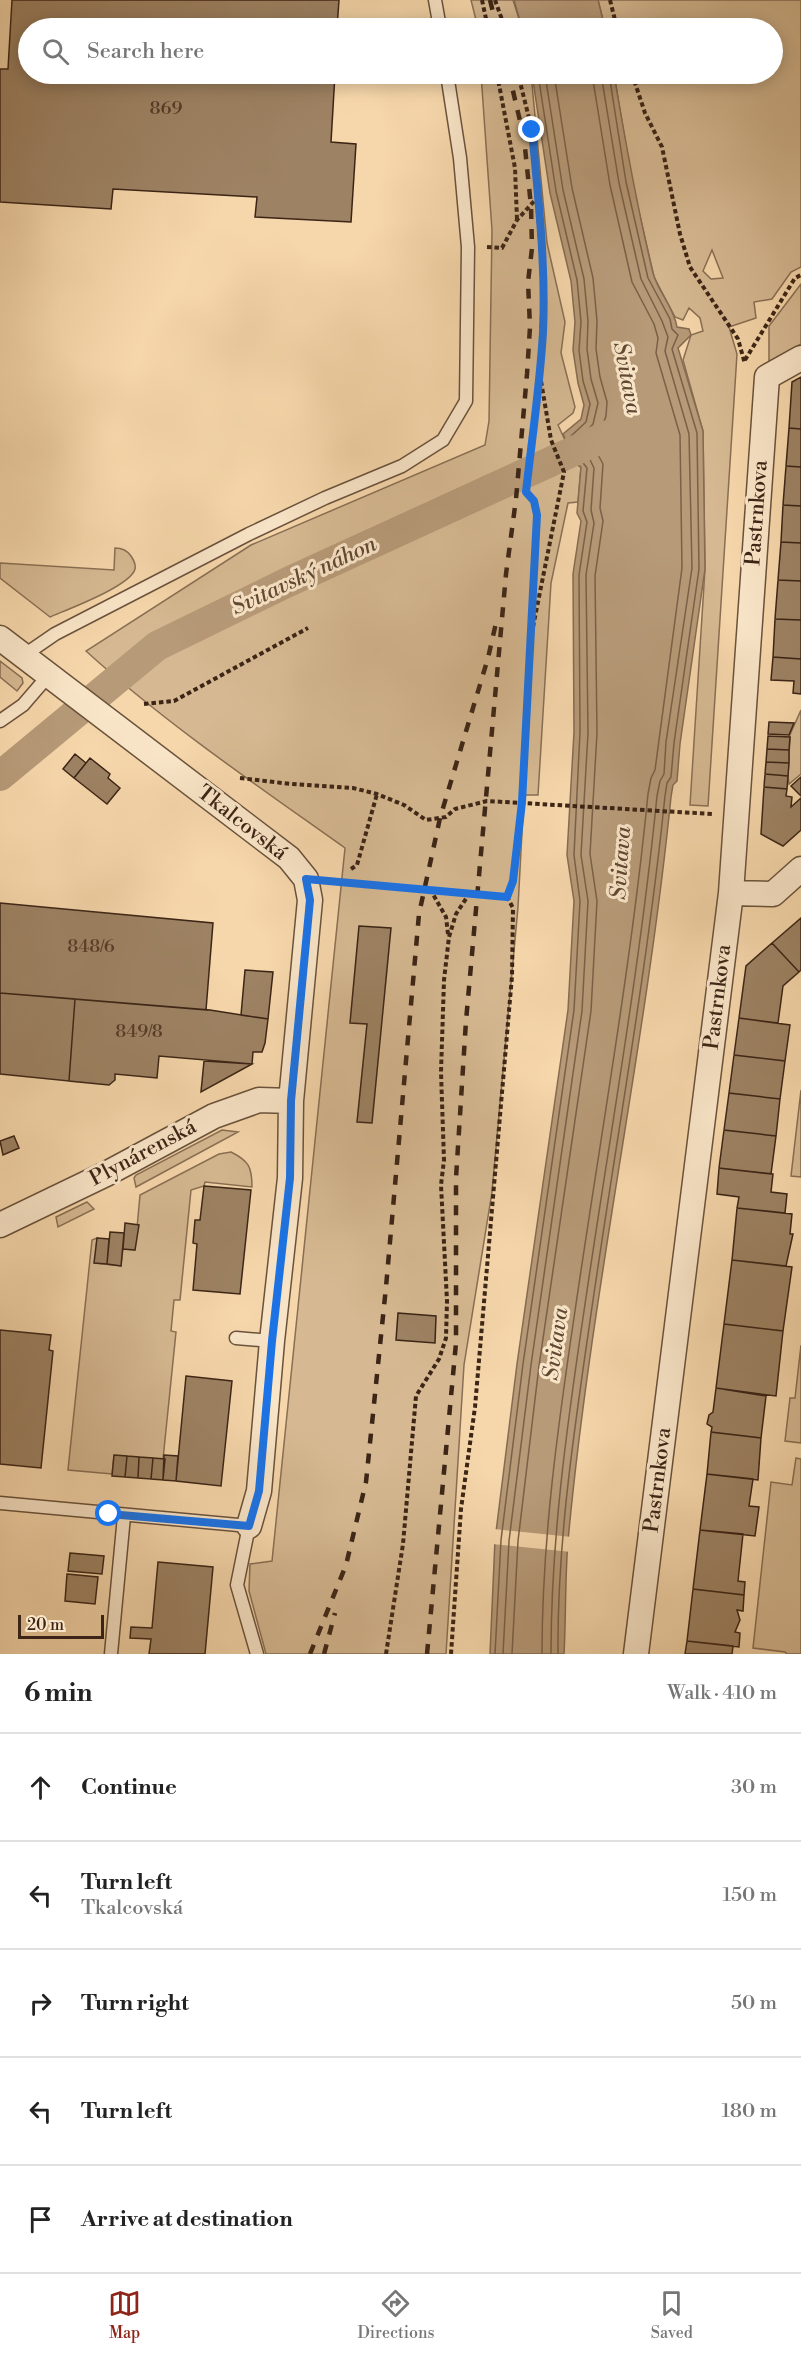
<!DOCTYPE html>
<html lang="en">
<head>
<meta charset="utf-8">
<style>
	body { margin:0; font-family:"Libre Bodoni",serif; background:#f6f6f6; color:#222 }
	.scale { position:absolute; left:18px; bottom:15px; width:86px; box-sizing:border-box; padding-left:6px; border:3px solid #3c2516; border-top:0; font-size:16px; line-height:21px; white-space:nowrap; color:#3c2516; -webkit-text-stroke:4px #f9e5c8; paint-order:stroke }
	.stop { position:absolute; width:18px; height:18px; margin:-14px; border:4px solid #1a73e8; border-radius:50%; background:#fff }
	.stop.end { background:#1a73e8; border-color:#fff; box-shadow:0 2px 6px #0008 }
	.list { margin:0; padding:0; list-style:none }
	h2 { display:flex; justify-content:space-between; align-items:center; height:78px; margin:0; padding:0 24px; font-size:26px }
	h2 small { font-size:20px; font-weight:400; color:#767676 }
	.list li { display:grid; grid-template-columns:39px 1fr auto; gap:18px; align-items:center; box-sizing:border-box; height:108px; padding:0 24px; border-top:2px solid #e0e0e0 }
	.list b { display:block; font-size:22px; white-space:nowrap }
	.list p { margin:0; font-size:20px; white-space:nowrap; color:#767676 }
	.list em { font-size:20px; font-style:normal; color:#767676 }
	.icon { flex:none; width:33px; height:33px; fill:none; stroke:currentColor; stroke-width:2; stroke-linecap:round; stroke-linejoin:round }
	.map { position:relative; flex:none; width:801px; height:1654px; overflow:hidden }
	.search { position:absolute; background:#fff; box-shadow:0 3px 15px #0003; left:18px; right:18px; top:18px; height:66px; display:flex; align-items:center; gap:15px; box-sizing:border-box; padding:0 21px; border-radius:33px; color:#767676; font-size:22px }
	.sheet { height:618px; background:#fff }
	nav { display:flex; justify-content:space-around; align-items:center; box-sizing:border-box; height:84px; border-top:2px solid #e0e0e0; background:#fff; font-size:16px; color:#767676 }
	nav a { display:grid; justify-items:center; gap:3px }
	nav .on { color:#8f2418 }
	.map>svg:first-child { display:block }
	.green { fill:#d6b992; stroke:#896f54; stroke-width:1.5; fill-rule:evenodd }
	.water { fill:#b79a78; stroke:#866b51; stroke-width:1.5 }
	.pier { fill:#f6d7ab }
	.lines { fill:none; stroke-linecap:round; stroke-linejoin:round }
	.shore { stroke:#7a6047; stroke-width:1.5 }
	.canal { stroke:#b79a78; stroke-width:30 }
	.building { fill:#9d8263; stroke:#3c2516; stroke-width:1.5 }
	.lane-casing { stroke:#6a523b; stroke-width:15 }
	.street-casing { stroke:#6a523b; stroke-width:27 }
	.path { stroke:#3c2516; stroke-width:4; stroke-dasharray:4.5 3; stroke-linecap:butt }
	.lane { stroke:#f9e5c8; stroke-width:12 }
	.street { stroke:#f9e5c8; stroke-width:24 }
	.rail { stroke:#3c2516; stroke-width:4.5; stroke-dasharray:10 10; stroke-linecap:butt }
	.route { stroke:#1a73e8; stroke-width:8 }
	.labels { text-anchor:middle; dominant-baseline:central; stroke-width:6; stroke-linejoin:round; paint-order:stroke }
	.number-label { font-size:18px; fill:#543c29 }
	.street-label { font-size:21px; fill:#3c2516; stroke:#f9e5c8 }
	.water-label { font-size:22px; font-style:italic; fill:#614833; stroke:#f9e5c8 }
</style>
</head>
<body>
<div class="map">
<svg width="801" height="1654" viewBox="0 0 801 1654">
	<rect width="100%" height="100%" fill="#f6d7ab"/>
	<filter id="stains"><feTurbulence type="fractalNoise" baseFrequency=".00333" numOctaves="4"/><feColorMatrix values="0 0 0 0 .2 0 0 0 0 .09 0 0 0 0 .02 0 0 0 .5 -.17"/></filter>
	<radialGradient id="worn" r=".72"><stop offset=".6" stop-color="#630" stop-opacity="0"/><stop offset="1" stop-color="#630" stop-opacity=".3"/></radialGradient>
	<path class="green" d="M471 0H513L522 28H478Z
		M598 0H801V267L791 272 772 299 754 302 756 318 729 327 737 354 708 806 690 805 705 569 703 431 683 360 691 335 703 331 700 318 689 308 683 320 675 317 654 277 632 181 614 74H772V28H605ZM712 250 723 278 711 279 703 271Z
		M481 74H531L547 243 565 322 561 353 575 407 573 413 558 425 576 464 581 467 578 502 568 503 551 583 538 795H524L518 907 492 1192 464 1365 446 1654H266L249 1591 250 1564 272 1561 345 848C258 786 165 723 86 651L251 545 485 445 489 421 492 230Z
		M801 284V344L769 362V326Z
		M115 548C122 548 127 550 131 556 133 559 136 565 135 569 131 586 66 610 50 617L0 578V563L114 570Z
		M0 661 22 678 23 683 17 691 0 677Z
		M801 710V774L789 784 788 776 790 737H789Z
		M801 1090V1177L791 1176Z
		M222 1130 238 1132 136 1187 134 1178 136 1175Z
		M231 1152C249 1161 252 1167 252 1187L205 1182 204 1186 191 1190 180 1300H174L171 1331 176 1332 163 1459 114 1456 112 1474 68 1470 92 1240 97 1238 95 1263 121 1266 123 1249 135 1250 140 1195 219 1154Z
		M87 1202 94 1209 58 1227 56 1217Z
		M801 1345V1443L785 1441 790 1398H795Z
		M796 1458 801 1459V1654H787L785 1652 753 1648 771 1482 792 1485Z"/>
	<path class="water" d="M514 0H598L605 28H522Z
		M532 74H614C625 140 637 207 653 273 658 292 674 307 677 327L689 329 691 335 678 348 703 431 705 569 680 744 677 781 673 785 671 797C646 1046 591 1292 568 1541 565 1578 566 1617 564 1654H490L495 1540 517 1364 568 1010 574 901 567 855 574 732 573 574 581 521 577 513 581 467 576 464 563 434 581 419 584 405 578 383 573 350 575 322 571 281 550 193Z"/>
	<path class="pier" d="M494 1529 572 1537 571 1552 492 1544Z"/>
	<g class="lines">
		<path class="shore" d="M495 1654 501 1540 523 1364 574 1010 580 901 574 855 580 732 579 575 587 522 583 511 587 468 580 459 571 436 586 422 590 404 583 381 579 350 581 322 577 280 556 191 538 74
			M503 1654 509 1541 531 1365 582 1011 588 901 581 855 588 733 586 575 594 523 591 510 594 468 580 439 593 424 598 403 591 379 587 349 588 321 584 279 563 190 545 74
			M512 1654 518 1541 539 1366 591 1011 597 901 590 854 597 733 595 576 603 521 600 508 603 464 591 442 602 427 606 416 607 402 600 377 596 349 597 321 593 278 572 188 554 74
			M542 1654C542 1539 558 1425 575 1311 600 1139 631 967 648 794L651 778 655 770 682 568 680 435 656 353 658 338 654 324 632 282 610 185 592 74
			M551 1654C551 1539 567 1425 584 1311 609 1140 640 968 657 796L660 781 664 774 666 742 692 568 689 434 665 351 668 337 662 321 641 279 619 183 601 74
			M558 1654C557 1543 574 1431 590 1321 615 1146 647 972 665 796L667 783 671 777 674 743 699 569 697 433 672 349 678 335 672 329 670 319 648 278 626 182 609 74"/>
		<path class="canal" d="M0 776 157 646 288 582 609 435"/>
	</g>
	<path class="building" d="M12 0H339L337 28H28V74H335L331 142 356 144 351 222 255 217 257 197 113 189 111 209 0 202V69H8Z
		M801 377V429L789 428 792 382Z
		M789 428 801 429V467L786 466Z
		M786 466 801 467V506L783 505Z
		M783 505 801 506V543L781 542Z
		M781 542 801 543V581L778 580Z
		M778 580 801 581V620L775 619Z
		M775 619 801 620V659L773 657Z
		M773 657 801 659V694L793 693 794 681 771 680Z
		M769 722H770L794 723 789 735 768 734Z
		M768 736 790 737 789 750 767 749Z
		M767 749 789 750V763L766 762Z
		M75 754 86 763 74 778 63 769Z
		M90 758 110 774 108 778 120 788 107 804 74 778Z
		M766 762 789 763 788 776 765 774Z
		M765 774 788 776 787 789 764 787Z
		M801 777V796L791 786Z
		M764 787 787 789 786 796 792 797 791 807 801 798V830L783 846 761 834Z
		M0 903 213 923 206 1010 0 993Z
		M801 918V970L799 972 772 943Z
		M359 926 391 928 372 1123 357 1122 367 1024 350 1023Z
		M772 943 799 972 783 986 778 1023 739 1018 746 966Z
		M245 970 273 972 268 1019 241 1015Z
		M0 993 75 999 69 1081 0 1074Z
		M75 999 210 1010 268 1019 265 1043 262 1052H253L252 1064 159 1056 157 1078 115 1074V1080L109 1085 69 1081Z
		M739 1018 790 1025 785 1061 734 1055Z
		M734 1055 785 1061 780 1099 729 1093Z
		M204 1061 252 1064 201 1092Z
		M729 1093 780 1099 776 1136 724 1130Z
		M724 1130 776 1136 771 1174 719 1168Z
		M14 1136 19 1148 3 1155 0 1141Z
		M719 1168 773 1174 771 1192 787 1194 785 1213 737 1208 739 1197 717 1194Z
		M204 1186 251 1190 240 1294 193 1290 197 1244 193 1243 195 1220H200Z
		M737 1208 792 1214 790 1234H793L786 1266 732 1260Z
		M125 1223 139 1225 135 1250 123 1249Z
		M110 1232 124 1233 121 1266 107 1264Z
		M97 1238 109 1239 107 1264 94 1263Z
		M732 1260 792 1267 783 1331 724 1324Z
		M398 1313 436 1316 435 1343 396 1340Z
		M724 1324 783 1331 776 1396 716 1388Z
		M0 1330 51 1335 49 1350 53 1351 41 1468 0 1464Z
		M186 1376 232 1381 221 1486 176 1481Z
		M716 1388 766 1396 761 1438 711 1432 712 1427 707 1424 709 1415 713 1412Z
		M711 1432 761 1438 758 1480 707 1474Z
		M114 1455 127 1456 125 1477 112 1476Z
		M164 1455 178 1456 176 1481 163 1480Z
		M127 1456 139 1457 138 1478 125 1477Z
		M139 1457 153 1458 151 1479 138 1478Z
		M153 1458 165 1459 163 1480 151 1479Z
		M707 1474 753 1479 749 1506 759 1507 755 1536 700 1530Z
		M700 1530 743 1534 738 1581 745 1582 744 1595 693 1589Z
		M70 1553 104 1556 102 1574 68 1571Z
		M158 1562 213 1567 205 1654H149L151 1639 130 1638 131 1627 152 1628Z
		M67 1574 98 1577 95 1604 65 1601Z
		M693 1589 744 1595 743 1611 737 1610 740 1620 735 1632 740 1633 739 1647 687 1641Z
		M687 1641 733 1646 732 1654H685Z"/>
	<g class="lines">
		<defs>
			<path id="lane" d="M435 0 440 28
				M23 656 55 634 249 534 325 498 402 466 443 440 466 401 468 247 460 158 447 74
				M0 721 23 705 48 676
				M236 1338 272 1341
				M0 1503 249 1526 237 1585 257 1654
				M111 1654 124 1516"/>
			<path id="street" d="M0 638 289 858 306 879 310 900 291 1101 290 1178 272 1341 259 1491 249 1526
				M731 893 773 894 801 869
				M0 1225 106 1174 214 1116 259 1100 291 1101
				M636 1654 731 893 767 377 801 358"/>
		</defs>
		<use href="#lane" class="lane-casing"/>
		<use href="#street" class="street-casing"/>
		<path class="path" d="M482 0 488 28
			M495 0 505 28
			M610 0 617 28
			M497 74 515 168 517 220
			M632 74 645 113 662 147 680 234 690 267 738 339 745 364
			M487 247 502 248 517 220 537 198
			M745 360 795 278 801 275
			M533 627 564 472 551 440 541 381
			M144 704 174 701 308 628
			M240 778 291 784 353 788 377 794 404 805 426 820 446 817 455 809 487 801 712 814
			M351 869 357 865 377 794
			M333 881 507 897 513 881 522 802 537 515 534 501 526 492 540 374 543 283 532 130 518 74
			M430 889 446 917 448 934
			M386 1654 403 1544 416 1396 439 1359 446 1338 447 1301 441 1185 444 1160 441 1072 444 980 449 937 456 914 469 894
			M451 1654 461 1509 475 1407 512 976 513 908 507 897"/>
		<use href="#lane" class="lane"/>
		<use href="#street" class="street"/>
		<path class="rail" d="M490 0 497 28
			M310 1654 346 1565 366 1482 386 1287 419 914 440 818 488 658 496 623
			M324 1654 335 1613
			M427 1654 456 1343V1178L466 1021 506 574 516 499 527 374 530 327 528 282 532 248 531 206 524 138 509 74"/>
	</g>
	<g class="lines">
		<path class="route" d="M109 1514 249 1526 259 1491 272 1341 290 1178 291 1101 310 900 306 879 507 897 513 881 522 802 537 515 534 501 526 492C532 438 540 385 543 332 546 264 538 197 532 130"/>
	</g>
	<g class="labels">
		<g class="number-label">
			<text x="166" y="108">869</text>
			<text x="91" y="946">848/6</text>
			<text x="139" y="1031">849/8</text>
		</g>
		<g class="street-label">
			<text transform="translate(757 513) rotate(-86)">Pastrnkova</text>
			<text transform="translate(242 823) rotate(38)">Tkalcovská</text>
			<text transform="translate(718 997) rotate(-83)">Pastrnkova</text>
			<text transform="translate(143 1153) rotate(-28)">Plynárenská</text>
			<text transform="translate(658 1480) rotate(-83)">Pastrnkova</text>
		</g>
		<g class="water-label">
			<text transform="translate(627 378) rotate(79)">Svitava</text>
			<text transform="translate(304 576) rotate(-25)">Svitavský náhon</text>
			<text transform="translate(621 863) rotate(-86)">Svitava</text>
			<text transform="translate(556 1344) rotate(-82)">Svitava</text>
		</g>
	</g>
	<rect width="100%" height="100%" filter="url(#stains)"/>
	<rect width="100%" height="100%" fill="url(#worn)"/>
</svg>
<div class="scale">20 m</div>
<div class="stop" style="left:109px;top:1514px"></div>
<div class="stop end" style="left:532px;top:130px"></div>
<div class="search"><svg class="icon" aria-label="search" viewBox="0 0 24 24"><circle cx="10" cy="10" r="6"/><path d="M15 15l6 6"/></svg>Search here</div>
</div>
<section class="sheet">
<h2>6 min<small>Walk · 410 m</small></h2>
<ul class="list">
<li><svg class="icon" aria-label="ahead" viewBox="0 0 24 24"><path d="M12 20V5M6 11l6-6 6 6"/></svg><div><b>Continue</b></div><em>30 m</em></li>
<li><svg class="icon" aria-label="left" viewBox="0 0 24 24"><path d="M17 20v-9H6M10 6l-5 5 5 5"/></svg><div><b>Turn left</b><p>Tkalcovská</p></div><em>150 m</em></li>
<li><svg class="icon" aria-label="right" viewBox="0 0 24 24"><path d="M7 20v-9h11M14 6l5 5-5 5"/></svg><div><b>Turn right</b></div><em>50 m</em></li>
<li><svg class="icon" aria-label="left" viewBox="0 0 24 24"><path d="M17 20v-9H6M10 6l-5 5 5 5"/></svg><div><b>Turn left</b></div><em>180 m</em></li>
<li><svg class="icon" aria-label="arrive" viewBox="0 0 24 24"><path d="M6 21V4h12l-3 4 3 4H6"/></svg><div><b>Arrive at destination</b></div></li>
</ul>
</section>
<nav>
<a class="on"><svg class="icon" aria-label="map" viewBox="0 0 24 24"><path d="M3 6l6-2 6 2 6-2v14l-6 2-6-2-6 2zM9 4v14M15 6v14"/></svg>Map</a>
<a><svg class="icon" aria-label="directions" viewBox="0 0 24 24"><path d="M12 3l9 9-9 9-9-9zM9 14v-3h6M13 9l2 2-2 2"/></svg>Directions</a>
<a><svg class="icon" aria-label="saved" viewBox="0 0 24 24"><path d="M7 4h10v16l-5-4-5 4z"/></svg>Saved</a>
</nav>
</body>
</html>
